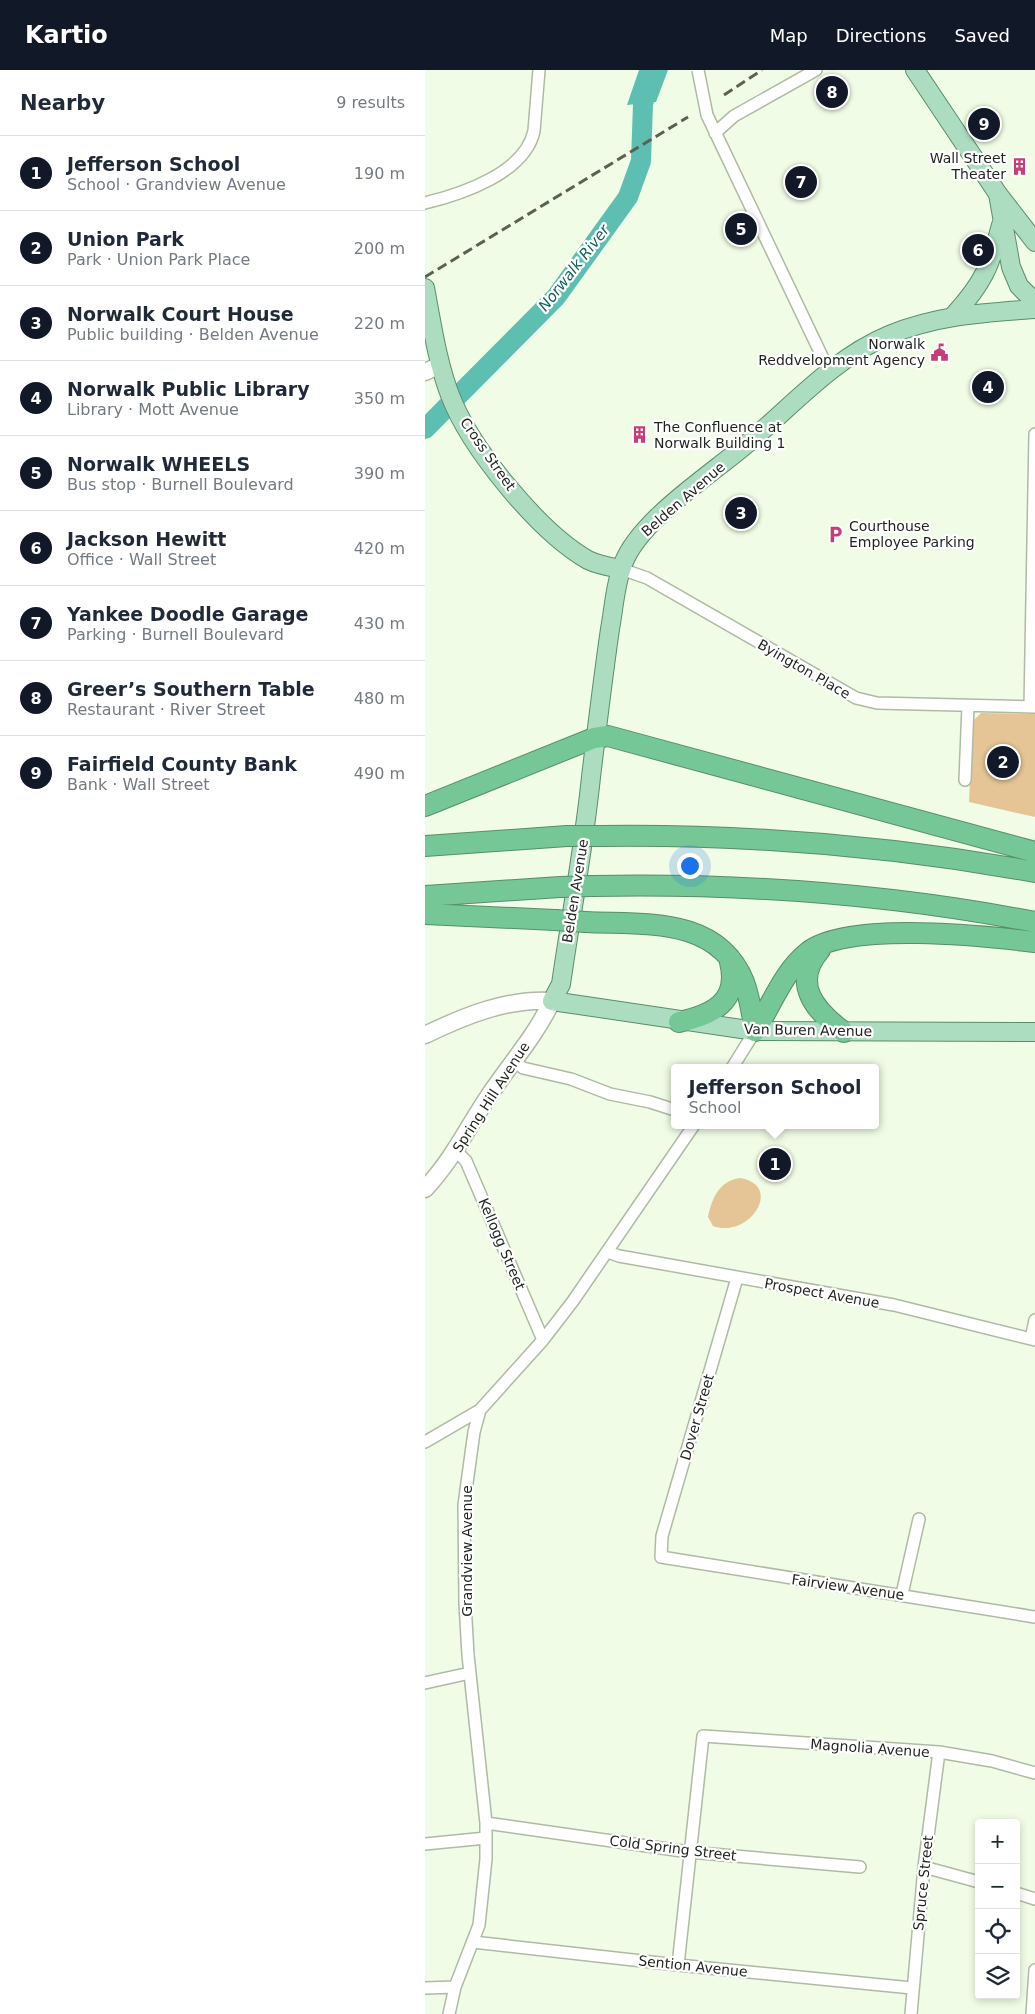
<!DOCTYPE html>
<html lang="en">
<head>
<meta charset="utf-8">
<style>
	body { margin:0; font-family:"DejaVu Sans",sans-serif; background:#f6f6f7; color:#1f2937 }
	.controls { position:absolute; right:15px; bottom:15px; display:grid; overflow:hidden; border-radius:5px; box-shadow:0 2px 8px #0003 }
	.controls button { width:45px; height:45px; display:grid; place-items:center; padding:0; border:0; border-bottom:1px solid #e0e1e3; background:#fff; color:#1f2937; font:25px sans-serif }
	.you { position:absolute; left:264px; top:795px; width:18px; height:18px; margin:-12px; border:4px solid #fff; border-radius:50%; background:#1a73e8; box-shadow:0 0 0 8px #1a73e833 }
	.badge { display:grid; place-items:center; width:32px; height:32px; border-radius:50%; background:#111827; color:#fff; font-size:16px; font-weight:700 }
	.pin { position:absolute; translate:-50% -50%; border:2px solid #fff; box-shadow:0 1px 5px #0006 }
	.popup { position:absolute; left:246px; top:994px; width:208px; height:65px; box-sizing:border-box; display:grid; place-content:center; border-radius:5px; background:#fff; filter:drop-shadow(0 1px 4px #0005); font-size:16px; white-space:nowrap; color:#747a83 }
	.popup b { font-size:19px; color:#1f2937 }
	.popup::after { content:''; position:absolute; left:50%; top:100%; margin-left:-10px; border:10px solid transparent; border-top-color:#fff }
	.list { margin:0; padding:0; list-style:none }
	h2 { display:flex; justify-content:space-between; align-items:center; height:65px; margin:0; padding:0 20px; font-size:21px }
	h2 small { font-size:16px; font-weight:400; color:#747a83 }
	.list li { display:grid; grid-template-columns:32px 1fr auto; gap:15px; align-items:center; box-sizing:border-box; height:75px; padding:0 20px; border-top:1px solid #e0e1e3 }
	.list b { display:block; font-size:19px; white-space:nowrap }
	.list p { margin:0; font-size:16px; white-space:nowrap; color:#747a83 }
	.list em { font-size:16px; font-style:normal; color:#747a83 }
	.icon { flex:none; width:28px; height:28px; fill:none; stroke:currentColor; stroke-width:2; stroke-linecap:round; stroke-linejoin:round }
	.map { position:relative; flex:none; width:610px; height:1944px; overflow:hidden }
	header { display:flex; align-items:center; gap:30px; box-sizing:border-box; height:70px; padding:0 25px; background:#111827; color:#fff }
	header strong { font-size:24px }
	nav { display:flex; gap:28px; margin-inline-start:auto; font-size:18px }
	main { display:flex }
	aside { flex:1; background:#fff }
	.map>svg:first-child { display:block }
	.green { fill:#e5c595 }
	.water { fill:#5cbfb1 }
	.lines { fill:none; stroke-linecap:round; stroke-linejoin:round }
	.river { stroke:#5cbfb1; stroke-width:20 }
	.street-casing { stroke:#afbaa4; stroke-width:14 }
	.secondary-casing { stroke:#afbaa4; stroke-width:19 }
	.primary-casing { stroke:#588e6b; stroke-width:20 }
	.highway-casing { stroke:#588e6b; stroke-width:22 }
	.street { stroke:#fff; stroke-width:11 }
	.secondary { stroke:#fff; stroke-width:16 }
	.primary { stroke:#adddc0; stroke-width:18 }
	.highway { stroke:#76c796; stroke-width:20 }
	.rail { stroke:#5a6154; stroke-width:3; stroke-dasharray:10 5; stroke-linecap:butt }
	.street-bridge-casing { stroke:#afbaa4; stroke-width:14; stroke-linecap:butt }
	.highway-bridge-casing { stroke:#588e6b; stroke-width:22; stroke-linecap:butt }
	.street-bridge { stroke:#fff; stroke-width:11 }
	.highway-bridge { stroke:#76c796; stroke-width:20 }
	.labels { text-anchor:middle; dominant-baseline:central; stroke-width:4.5; stroke-linejoin:round; paint-order:stroke }
	.poi-label { font-size:14px; fill:#1f231b; stroke:#fff; text-anchor:end }
	.street-label { font-size:14px; fill:#1f231b; stroke:#fff }
	.water-label { font-size:15px; font-style:italic; fill:#116359; stroke:#fff }
</style>
</head>
<body>
<header>
<strong>Kartio</strong>
<nav><a>Map</a><a>Directions</a><a>Saved</a></nav>
</header>
<main>
<aside>
<h2>Nearby<small>9 results</small></h2>
<ul class="list">
<li><span class="badge">1</span><div><b>Jefferson School</b><p>School · Grandview Avenue</p></div><em>190 m</em></li>
<li><span class="badge">2</span><div><b>Union Park</b><p>Park · Union Park Place</p></div><em>200 m</em></li>
<li><span class="badge">3</span><div><b>Norwalk Court House</b><p>Public building · Belden Avenue</p></div><em>220 m</em></li>
<li><span class="badge">4</span><div><b>Norwalk Public Library</b><p>Library · Mott Avenue</p></div><em>350 m</em></li>
<li><span class="badge">5</span><div><b>Norwalk WHEELS</b><p>Bus stop · Burnell Boulevard</p></div><em>390 m</em></li>
<li><span class="badge">6</span><div><b>Jackson Hewitt</b><p>Office · Wall Street</p></div><em>420 m</em></li>
<li><span class="badge">7</span><div><b>Yankee Doodle Garage</b><p>Parking · Burnell Boulevard</p></div><em>430 m</em></li>
<li><span class="badge">8</span><div><b>Greer’s Southern Table</b><p>Restaurant · River Street</p></div><em>480 m</em></li>
<li><span class="badge">9</span><div><b>Fairfield County Bank</b><p>Bank · Wall Street</p></div><em>490 m</em></li>
</ul>
</aside>
<div class="map">
<svg width="610" height="1944" viewBox="0 0 610 1944">
	<rect width="100%" height="100%" fill="#f0fce5"/>
	<path class="green" d="M556 643 610 644V747L544 732 548 651Z
		M315 1108C359 1115 325 1169 288 1156L283 1147C287 1128 294 1111 315 1108Z"/>
	<path class="water" d="M214 0H243L231 32 202 35Z"/>
	<g class="lines">
		<path class="river" d="M0 359 131 227 203 127 216 91 218 34 228 0"/>
		<defs>
			<path id="street" d="M282 45 404 301
				M290 63 309 46 391 0
				M0 133C37 124 100 103 109 61L114 0
				M196 499 222 508 431 628 452 633 610 637
				M605 637 610 364
				M540 710 543 636
				M89 991 98 998 146 1009 185 1024 225 1032 250 1040
				M307 998 330 961
				M31 1081 41 1091 118 1270
				M183 1182 194 1186 469 1235 610 1270
				M312 1208 237 1466 236 1487 610 1547
				M606 1269 610 1250
				M0 1372 55 1340
				M477 1524 494 1449
				M0 1613 45 1603
				M61 1753 264 1782 435 1797
				M0 1774 61 1768
				M499 1797 554 1812
				M591 1823 610 1829
				M48 1872 253 1895 487 1918
				M253 1895 278 1666 514 1682 567 1691 610 1703
				M0 1918 30 1917
				M24 1944 30 1917 54 1855 61 1789V1753L43 1585 40 1533 39 1435 49 1362 55 1340 118 1270 148 1231 269 1055
				M486 1944 499 1797 514 1682
				M607 1944 610 1900"/>
			<path id="secondary" d="M0 302 15 295
				M0 965C39 946 83 928 127 931 111 965 86 993 65 1024 42 1058 28 1089 0 1119"/>
			<path id="primary" d="M490 0 573 124 610 172
				M573 124 586 197 594 216 610 232
				M0 218C7 254 12 291 25 325 45 378 114 462 163 490 173 495 185 497 196 499
				M610 239C557 243 514 245 464 265 409 288 368 335 324 372 287 404 215 449 198 494 190 514 189 538 185 559 178 608 172 657 166 707 159 776 146 845 136 914L127 931 330 961 610 962
				M529 245C558 213 565 197 576 155"/>
			<path id="highway" d="M0 736 169 668 183 666 610 782
				M174 766C321 764 466 776 610 802
				M0 776 142 766
				M167 816C316 813 464 824 610 852
				M0 826 135 817
				M0 844 130 850
				M161 852C220 855 292 846 319 912 325 928 327 945 330 961
				M395 880C366 913 390 941 419 962
				M254 952C287 945 315 932 305 892
				M330 961C347 934 358 902 383 882 423 851 560 866 610 872"/>
		</defs>
		<use href="#street" class="street-casing"/>
		<use href="#secondary" class="secondary-casing"/>
		<use href="#primary" class="primary-casing"/>
		<use href="#highway" class="highway-casing"/>
		<use href="#street" class="street"/>
		<use href="#secondary" class="secondary"/>
		<use href="#primary" class="primary"/>
		<use href="#highway" class="highway"/>
		<path class="rail" d="M299 25 337 0
			M0 207 263 47"/>
		<defs>
			<path id="street-bridge" d="M273 0 282 45"/>
			<path id="highway-bridge" d="M142 766H174
				M135 817 167 816
				M130 850 161 852"/>
		</defs>
		<use href="#street-bridge" class="street-bridge-casing"/>
		<use href="#highway-bridge" class="highway-bridge-casing"/>
		<use href="#street-bridge" class="street-bridge"/>
		<use href="#highway-bridge" class="highway-bridge"/>
	</g>
	<defs>
		<symbol id="building-bare" viewBox="-9 -9 18 18"><path d="M-4-6H4V6H1V3H-1V6H-4ZM-2.5-4.3h1.7v1.8h-1.7ZM.8-4.3h1.7v1.8H.8ZM-2.5-1h1.7V.8h-1.7ZM.8-1h1.7V.8H.8Z" fill="#c63d77" stroke="#fff" stroke-width="2.5" paint-order="stroke"/></symbol>
		<symbol id="civic-bare" viewBox="-9 -9 18 18"><path d="M-.6-6.5H3V-4.5H.6V-3L4-1V1h2V6H-6V1h2V-1L-.6-3ZM-1.2 2.5V6h2.4V2.5Z" fill="#c63d77" stroke="#fff" stroke-width="2.5" paint-order="stroke"/></symbol>
		<symbol id="parking-bare" viewBox="-9 -9 18 18"><path d="M-3.5-5.5H1a3.5 3.5 0 0 1 0 7H-1V5.5H-3.5ZM-1-3.4V-.6H.8a1.4 1.4 0 0 0 0-2.8Z" fill="#c63d77" stroke="#fff" stroke-width="2.5" paint-order="stroke"/></symbol>
	</defs>
	<g fill-rule="evenodd">
		<use href="#building-bare" x="582" y="84" width="25" height="25"/>
		<use href="#civic-bare" x="502" y="270" width="25" height="25"/>
		<use href="#building-bare" x="202" y="352" width="25" height="25"/>
		<use href="#parking-bare" x="398" y="452" width="25" height="25"/>
	</g>
	<g class="labels">
		<g class="poi-label">
			<text x="581" y="88">Wall Street<tspan x="581" dy="16">Theater</tspan></text>
			<text x="500" y="274">Norwalk<tspan x="500" dy="16">Reddvelopment Agency</tspan></text>
			<text x="229" y="357" text-anchor="start">The Confluence at<tspan x="229" dy="16">Norwalk Building 1</tspan></text>
			<text x="424" y="456" text-anchor="start">Courthouse<tspan x="424" dy="16">Employee Parking</tspan></text>
		</g>
		<g class="street-label">
			<text transform="translate(63 384) rotate(55)">Cross Street</text>
			<text transform="translate(258 429) rotate(-41)">Belden Avenue</text>
			<text transform="translate(379 599) rotate(30)">Byington Place</text>
			<text transform="translate(150 821) rotate(-81)">Belden Avenue</text>
			<text transform="translate(383 960) rotate(1)">Van Buren Avenue</text>
			<text transform="translate(66 1027) rotate(-57)">Spring Hill Avenue</text>
			<text transform="translate(77 1174) rotate(67)">Kellogg Street</text>
			<text transform="translate(397 1223) rotate(10)">Prospect Avenue</text>
			<text transform="translate(272 1347) rotate(-74)">Dover Street</text>
			<text transform="translate(42 1481) rotate(-90)">Grandview Avenue</text>
			<text transform="translate(423 1517) rotate(8)">Fairview Avenue</text>
			<text transform="translate(445 1678) rotate(4)">Magnolia Avenue</text>
			<text transform="translate(248 1778) rotate(7)">Cold Spring Street</text>
			<text transform="translate(498 1813) rotate(-84)">Spruce Street</text>
			<text transform="translate(268 1896) rotate(6)">Sention Avenue</text>
		</g>
		<g class="water-label">
			<text transform="translate(149 198) rotate(-52)">Norwalk River</text>
		</g>
	</g>
</svg>
<div class="controls">
<button>+</button>
<button>−</button>
<button><svg class="icon" aria-label="locate" viewBox="0 0 24 24"><circle cx="12" cy="12" r="6"/><path d="M12 2v4M12 18v4M2 12h4M18 12h4"/></svg></button>
<button><svg class="icon" aria-label="layers" viewBox="0 0 24 24"><path d="M12 4l9 5-9 5-9-5zM3 14l9 5 9-5"/></svg></button>
</div>
<div class="you"></div>
<div class="pin badge" style="left:350px;top:1094px">1</div>
<div class="popup"><b>Jefferson School</b>School</div>
<div class="pin badge" style="left:578px;top:692px">2</div>
<div class="pin badge" style="left:316px;top:443px">3</div>
<div class="pin badge" style="left:563px;top:317px">4</div>
<div class="pin badge" style="left:316px;top:159px">5</div>
<div class="pin badge" style="left:553px;top:180px">6</div>
<div class="pin badge" style="left:376px;top:112px">7</div>
<div class="pin badge" style="left:407px;top:22px">8</div>
<div class="pin badge" style="left:559px;top:54px">9</div>
</div>
</main>
</body>
</html>
